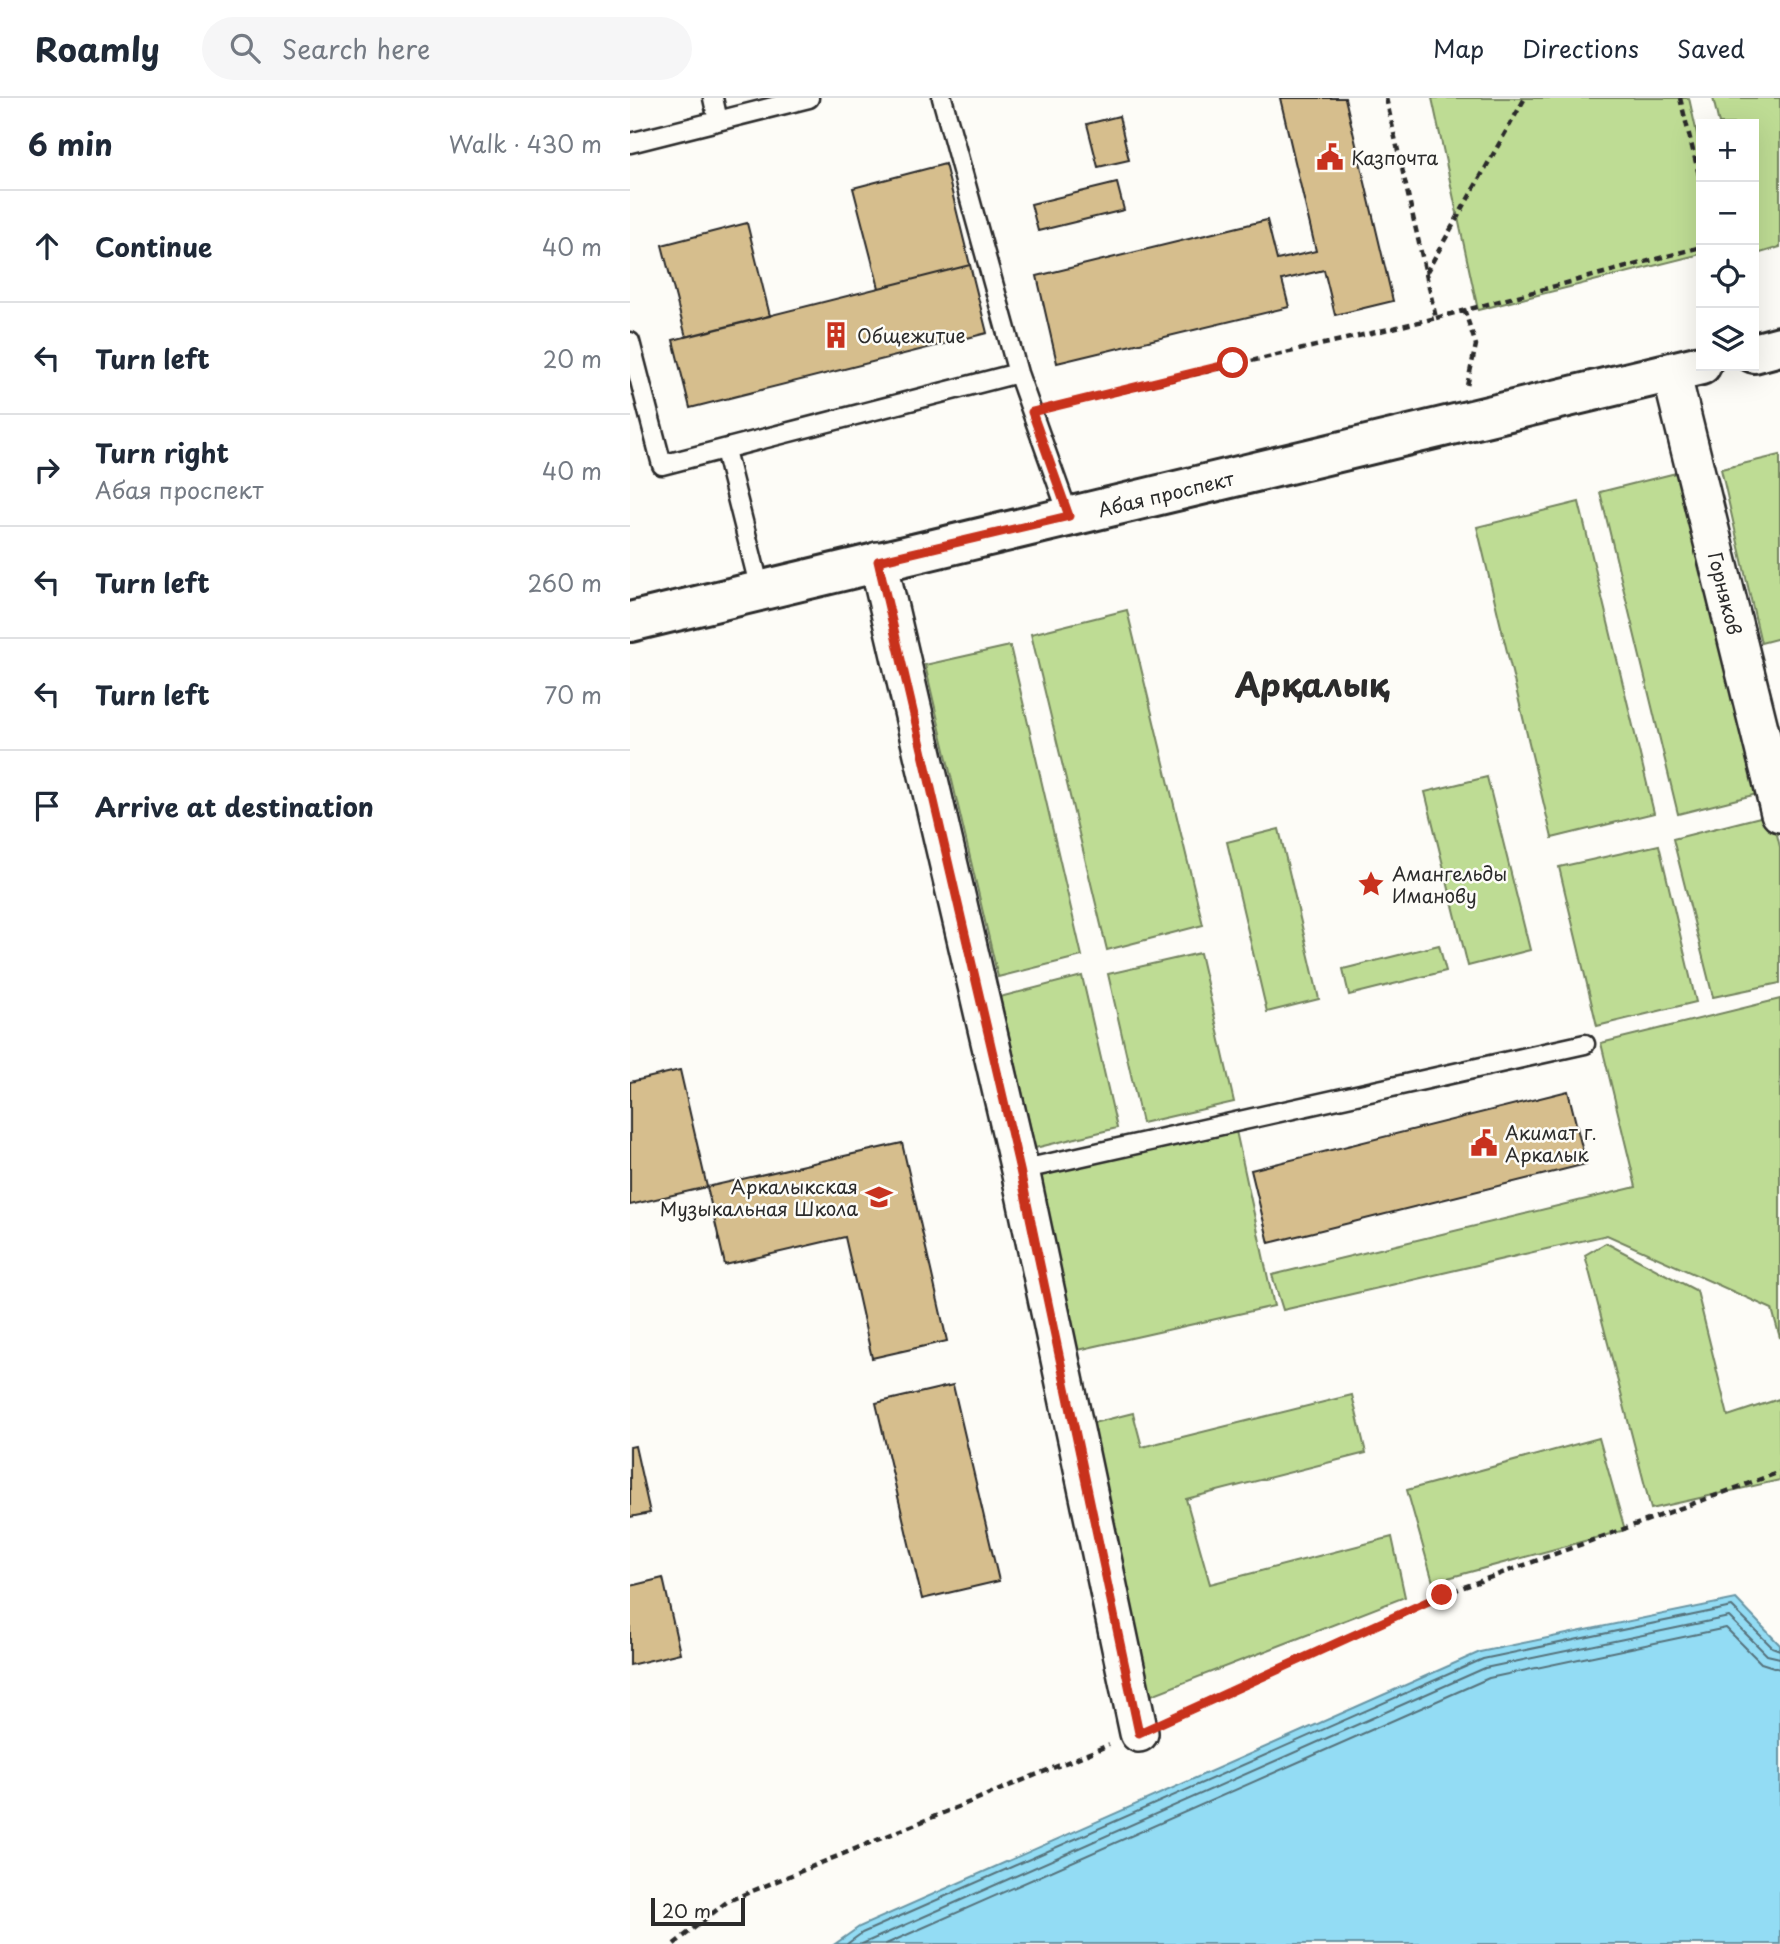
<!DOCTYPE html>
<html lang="en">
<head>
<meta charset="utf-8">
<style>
	body { margin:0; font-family:"Playpen Sans",sans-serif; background:#f6f6f7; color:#1f2937 }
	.controls { position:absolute; right:21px; top:21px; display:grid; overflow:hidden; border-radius:0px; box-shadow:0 7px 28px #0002 }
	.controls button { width:63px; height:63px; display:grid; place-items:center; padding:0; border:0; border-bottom:2px solid #e0e1e3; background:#fff; color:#1f2937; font:35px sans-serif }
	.scale { position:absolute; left:21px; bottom:18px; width:94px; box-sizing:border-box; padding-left:7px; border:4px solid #2b2b2b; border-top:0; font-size:19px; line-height:24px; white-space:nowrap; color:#2b2b2b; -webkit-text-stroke:5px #fdfcf7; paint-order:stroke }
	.stop { position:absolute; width:21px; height:21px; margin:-16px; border:5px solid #c8321e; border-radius:50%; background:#fff }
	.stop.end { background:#c8321e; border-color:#fff; box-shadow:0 2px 7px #0008 }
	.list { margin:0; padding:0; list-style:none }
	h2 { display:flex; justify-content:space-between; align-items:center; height:91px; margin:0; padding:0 28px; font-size:30px }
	h2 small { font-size:23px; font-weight:400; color:#747a83 }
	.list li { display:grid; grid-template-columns:46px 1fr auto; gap:21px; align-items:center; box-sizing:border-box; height:112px; padding:0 28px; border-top:2px solid #e0e1e3 }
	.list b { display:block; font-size:26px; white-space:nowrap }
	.list p { margin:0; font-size:23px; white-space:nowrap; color:#747a83 }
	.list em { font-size:23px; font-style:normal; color:#747a83 }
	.icon { flex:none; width:38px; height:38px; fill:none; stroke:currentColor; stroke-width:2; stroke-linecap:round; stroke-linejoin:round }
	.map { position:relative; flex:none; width:1150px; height:1846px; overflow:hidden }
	header { display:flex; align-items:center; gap:42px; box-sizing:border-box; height:98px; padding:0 35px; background:#fff; border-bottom:2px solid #e0e1e3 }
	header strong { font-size:33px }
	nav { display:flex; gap:38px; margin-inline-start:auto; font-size:24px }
	.search { width:490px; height:63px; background:#f6f6f7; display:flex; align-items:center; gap:18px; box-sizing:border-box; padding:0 24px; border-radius:38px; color:#747a83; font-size:26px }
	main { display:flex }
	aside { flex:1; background:#fff }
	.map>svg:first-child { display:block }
	.green { fill:#bedc94; stroke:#748460; stroke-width:2 }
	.water { fill:#93dcf4; stroke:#6995a4; stroke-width:2 }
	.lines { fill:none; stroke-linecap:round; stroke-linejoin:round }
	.shore { stroke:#55727b; stroke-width:2 }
	.building { fill:#d6be8d; stroke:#2b2b2b; stroke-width:2 }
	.lane-casing { stroke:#2b2b2b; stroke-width:23 }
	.street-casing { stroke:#2b2b2b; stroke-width:42 }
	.secondary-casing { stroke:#2b2b2b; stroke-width:44 }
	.path { stroke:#2b2b2b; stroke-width:4.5; stroke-dasharray:7 5; stroke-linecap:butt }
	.lane { stroke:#fdfcf7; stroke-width:18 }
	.street { stroke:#fdfcf7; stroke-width:37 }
	.secondary { stroke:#fdfcf7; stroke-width:38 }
	.route { stroke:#c8321e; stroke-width:9 }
	.labels { text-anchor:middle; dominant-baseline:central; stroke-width:5; stroke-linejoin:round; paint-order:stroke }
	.poi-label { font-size:19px; fill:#2b2b2b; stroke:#fdfcf7; text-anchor:start }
	.street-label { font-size:19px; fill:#2b2b2b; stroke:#fdfcf7 }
	.town-label { font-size:33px; font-weight:bold; fill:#2b2b2b; stroke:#fdfcf7 }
</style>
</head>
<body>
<header>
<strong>Roamly</strong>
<div class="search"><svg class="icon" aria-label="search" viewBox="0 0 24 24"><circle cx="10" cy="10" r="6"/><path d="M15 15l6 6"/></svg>Search here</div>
<nav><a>Map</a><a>Directions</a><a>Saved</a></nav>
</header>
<main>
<aside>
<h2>6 min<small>Walk · 430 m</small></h2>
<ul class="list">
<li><svg class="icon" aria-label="ahead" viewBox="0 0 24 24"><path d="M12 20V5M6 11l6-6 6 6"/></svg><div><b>Continue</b></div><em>40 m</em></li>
<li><svg class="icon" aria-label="left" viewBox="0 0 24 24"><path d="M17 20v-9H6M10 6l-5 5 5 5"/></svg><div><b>Turn left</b></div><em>20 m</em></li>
<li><svg class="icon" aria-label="right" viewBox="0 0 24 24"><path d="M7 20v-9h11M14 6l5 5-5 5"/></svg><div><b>Turn right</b><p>Абая проспект</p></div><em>40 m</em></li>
<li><svg class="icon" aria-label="left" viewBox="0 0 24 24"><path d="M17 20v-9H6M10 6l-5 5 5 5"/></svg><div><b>Turn left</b></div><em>260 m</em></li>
<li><svg class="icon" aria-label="left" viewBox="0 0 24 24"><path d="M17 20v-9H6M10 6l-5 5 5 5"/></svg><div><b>Turn left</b></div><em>70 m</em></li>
<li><svg class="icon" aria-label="arrive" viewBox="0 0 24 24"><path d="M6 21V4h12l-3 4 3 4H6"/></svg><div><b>Arrive at destination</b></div></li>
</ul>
</aside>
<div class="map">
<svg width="1150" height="1846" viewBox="0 0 1150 1846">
	<rect width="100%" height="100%" fill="#fdfcf7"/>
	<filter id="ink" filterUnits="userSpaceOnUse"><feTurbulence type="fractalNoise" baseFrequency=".0143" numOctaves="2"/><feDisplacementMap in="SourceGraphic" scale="14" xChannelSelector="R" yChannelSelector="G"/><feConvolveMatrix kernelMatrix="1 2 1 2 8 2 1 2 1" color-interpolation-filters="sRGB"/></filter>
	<g filter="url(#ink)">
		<path class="green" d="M802 0H1059L1071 54V156L848 212Z
			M1083 0H1150V149L1124 157V26H1089Z
			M1150 357V540L1131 545 1091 371Z
			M1062 371 1139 693 1048 716 970 394Z
			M949 404 1024 715 922 740 847 429Z
			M497 512 573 827 477 852 401 536Z
			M380 548 452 858 368 879 295 567Z
			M857 679 900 852 838 868 795 694Z
			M1142 716 1150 749V885L1083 899 1043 741Z
			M649 731 689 901 637 914 597 744Z
			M1029 747 1066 904 967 928 929 769Z
			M809 847 816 873 719 897 713 871Z
			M570 855 604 1004 512 1025 478 876Z
			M452 878 487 1030 405 1050 370 899Z
			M1150 901V1240L1142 1211 977 1137 653 1212 642 1177 1006 1089 971 945Z
			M606 1033 644 1208 448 1252 408 1074Z
			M976 1145 1067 1193 1098 1318 1149 1301 1150 1382 1021 1411 955 1157Z
			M722 1297 736 1355 556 1401 580 1486 762 1439 775 1499 509 1602 451 1328 503 1315 512 1349Z
			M969 1340 995 1432 803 1484 777 1392Z"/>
		<path class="water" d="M1106 1501 1150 1547V1846H205L229 1829 850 1554Z"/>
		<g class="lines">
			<path class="shore" d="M217 1846 232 1835 853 1561 1102 1509 1142 1549 1150 1552
				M232 1846 855 1570 1099 1519 1137 1557 1150 1560
				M256 1846 859 1580 1096 1530 1131 1565 1150 1571"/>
		</g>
		<path class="building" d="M650 0H715L763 203 705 217 694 172 652 182 659 209 427 265 407 178 637 122 647 162 686 153Z
			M489 18 499 62 468 69 457 26Z
			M315 66 340 167 249 190 223 90Z
			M487 85 494 112 408 133 401 106Z
			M117 125 140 218 56 239 32 147Z
			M340 167 357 235 60 310 43 242Z
			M50 972 77 1089 0 1107V984Z
			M938 993 956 1066 639 1145 621 1072Z
			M272 1045 317 1243 242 1260 215 1139 95 1167 77 1089Z
			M323 1287 369 1483 292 1501 246 1305Z
			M5 1348 20 1415 0 1419V1349Z
			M33 1480 50 1555 0 1567V1488Z"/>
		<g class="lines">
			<defs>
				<path id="lane" d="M83 0 88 23
					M312 0 388 275 439 418
					M0 45 179 0
					M0 244 32 367 388 275
					M95 352 130 491
					M390 1072 955 946"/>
				<g id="street">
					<path id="s1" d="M1041 274 1150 715"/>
					<path d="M248 463 390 1072 509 1635"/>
				</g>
				<g id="secondary">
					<path d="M1124 255 1150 248"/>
					<path id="s2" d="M0 524 1071 267"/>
				</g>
			</defs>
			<use href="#lane" class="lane-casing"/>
			<use href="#street" class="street-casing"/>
			<use href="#secondary" class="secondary-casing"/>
			<path class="path" d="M1050 0 1071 85
				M796 175 895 0
				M834 211 846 247 837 288
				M806 220 1071 149
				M423 309 806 220 756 0
				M538 1622 812 1497 1150 1374
				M44 1846 98 1803 479 1647"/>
			<use href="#lane" class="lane"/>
			<use href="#street" class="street"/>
			<use href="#secondary" class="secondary"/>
		</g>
	</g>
	<g class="lines" filter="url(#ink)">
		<path class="route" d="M603 265 402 314 439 418 248 463 390 1072 509 1635 812 1497"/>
	</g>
	<defs>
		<symbol id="civic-bare" viewBox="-9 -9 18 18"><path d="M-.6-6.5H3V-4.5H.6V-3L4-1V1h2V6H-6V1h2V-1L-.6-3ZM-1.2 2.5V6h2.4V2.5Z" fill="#c8321e" stroke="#fdfcf7" stroke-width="2.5" paint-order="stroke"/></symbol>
		<symbol id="building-bare" viewBox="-9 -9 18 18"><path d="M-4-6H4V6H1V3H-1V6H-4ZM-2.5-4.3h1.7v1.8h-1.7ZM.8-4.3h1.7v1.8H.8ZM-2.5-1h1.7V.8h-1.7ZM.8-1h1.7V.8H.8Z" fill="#c8321e" stroke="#fdfcf7" stroke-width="2.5" paint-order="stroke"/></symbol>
		<symbol id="sight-bare" viewBox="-9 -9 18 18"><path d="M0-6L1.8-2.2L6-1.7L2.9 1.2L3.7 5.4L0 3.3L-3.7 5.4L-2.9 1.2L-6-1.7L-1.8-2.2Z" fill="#c8321e" stroke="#fdfcf7" stroke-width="2.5" paint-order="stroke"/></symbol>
		<symbol id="school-bare" viewBox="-9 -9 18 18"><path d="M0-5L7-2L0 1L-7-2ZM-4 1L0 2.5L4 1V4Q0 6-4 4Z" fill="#c8321e" stroke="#fdfcf7" stroke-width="2.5" paint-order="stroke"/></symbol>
	</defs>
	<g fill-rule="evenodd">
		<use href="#civic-bare" x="681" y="40" width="38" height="38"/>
		<use href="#building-bare" x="187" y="218" width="38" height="38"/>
		<use href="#sight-bare" x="722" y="767" width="38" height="38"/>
		<use href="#civic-bare" x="835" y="1026" width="38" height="38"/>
		<use href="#school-bare" x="230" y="1080" width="38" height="38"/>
	</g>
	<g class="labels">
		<g class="poi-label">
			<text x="721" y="59">Казпочта</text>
			<text x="227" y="237">Общежитие</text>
			<text x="762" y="775">Амангельды<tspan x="762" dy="22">Иманову</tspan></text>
			<text x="875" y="1034">Акимат г.<tspan x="875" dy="22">Аркалык</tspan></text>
			<text x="228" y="1088" text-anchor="end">Аркалыкская<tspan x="228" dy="22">Музыкальная Школа</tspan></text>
		</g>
		<g class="street-label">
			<text stroke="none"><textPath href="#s2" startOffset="551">Абая проспект</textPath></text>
			<text stroke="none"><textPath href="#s1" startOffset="228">Горняков</textPath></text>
		</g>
		<g class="town-label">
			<text x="682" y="585">Арқалық</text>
		</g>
	</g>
</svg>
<div class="controls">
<button>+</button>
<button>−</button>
<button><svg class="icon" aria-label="locate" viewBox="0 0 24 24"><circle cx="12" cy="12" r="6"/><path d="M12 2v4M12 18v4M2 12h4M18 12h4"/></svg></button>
<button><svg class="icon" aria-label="layers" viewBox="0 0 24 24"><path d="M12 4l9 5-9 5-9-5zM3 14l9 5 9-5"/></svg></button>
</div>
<div class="scale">20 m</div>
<div class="stop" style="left:603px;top:265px"></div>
<div class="stop end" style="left:812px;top:1497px"></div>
</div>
</main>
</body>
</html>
